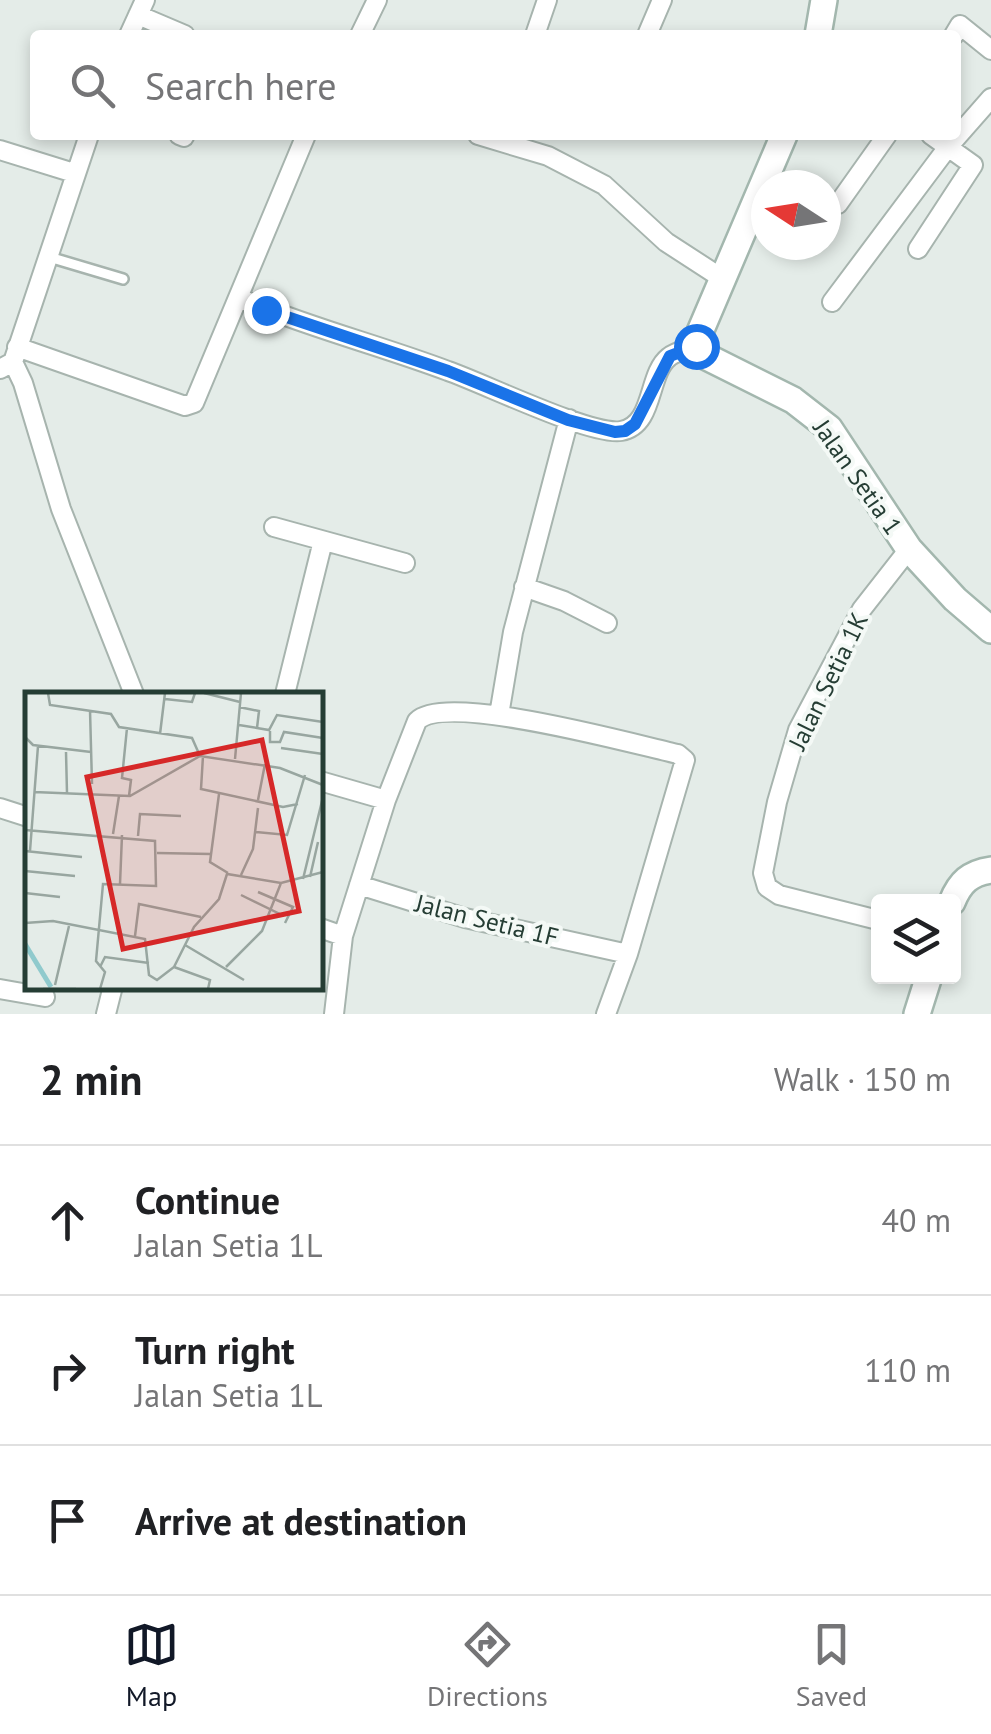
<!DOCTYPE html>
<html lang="en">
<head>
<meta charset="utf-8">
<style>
	body { margin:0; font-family:"PT Sans",sans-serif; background:#f2f2f2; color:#202124 }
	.controls { position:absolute; right:30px; bottom:30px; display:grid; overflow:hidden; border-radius:10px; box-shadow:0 5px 15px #0003 }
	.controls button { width:90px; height:90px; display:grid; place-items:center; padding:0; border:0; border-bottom:2px solid #e0e0e0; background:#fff; color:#202124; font:50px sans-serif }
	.compass { position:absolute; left:751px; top:170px; width:90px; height:90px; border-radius:50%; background:#fff; box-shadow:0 5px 15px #0003; rotate:282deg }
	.stop { position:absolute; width:30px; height:30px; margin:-22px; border:8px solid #1a73e8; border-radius:50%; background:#fff }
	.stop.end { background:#1a73e8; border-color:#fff; box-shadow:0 2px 10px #0008 }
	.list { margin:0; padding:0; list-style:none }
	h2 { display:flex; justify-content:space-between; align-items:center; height:130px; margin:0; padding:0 40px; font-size:42px }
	h2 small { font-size:32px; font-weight:400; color:#757577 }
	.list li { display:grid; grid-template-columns:65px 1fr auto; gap:30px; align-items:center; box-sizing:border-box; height:150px; padding:0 40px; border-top:2px solid #e0e0e0 }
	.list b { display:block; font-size:38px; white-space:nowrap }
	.list p { margin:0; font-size:32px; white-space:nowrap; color:#757577 }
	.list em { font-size:32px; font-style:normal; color:#757577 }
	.icon { flex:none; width:55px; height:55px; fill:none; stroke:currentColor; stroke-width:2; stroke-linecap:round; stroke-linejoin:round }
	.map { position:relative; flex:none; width:991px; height:1014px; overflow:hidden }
	.search { position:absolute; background:#fff; box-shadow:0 5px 15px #0003; left:30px; right:30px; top:30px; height:110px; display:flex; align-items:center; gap:25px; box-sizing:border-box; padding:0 35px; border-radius:10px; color:#757577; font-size:38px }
	.sheet { height:580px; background:#fff }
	nav { display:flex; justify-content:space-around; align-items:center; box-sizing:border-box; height:140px; border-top:2px solid #e0e0e0; background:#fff; font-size:28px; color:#757577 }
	nav a { display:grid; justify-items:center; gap:5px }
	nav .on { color:#111827 }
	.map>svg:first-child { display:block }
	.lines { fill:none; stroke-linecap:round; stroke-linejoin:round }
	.lane-casing { stroke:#a7b4ae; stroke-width:14 }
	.street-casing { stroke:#a7b4ae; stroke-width:22 }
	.secondary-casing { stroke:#a3b7ae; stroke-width:30 }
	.lane { stroke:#fff; stroke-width:9 }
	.street { stroke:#fff; stroke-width:18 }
	.secondary { stroke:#fff; stroke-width:25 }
	.route { stroke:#1a73e8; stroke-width:12 }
	.labels { text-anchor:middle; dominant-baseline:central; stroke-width:8; stroke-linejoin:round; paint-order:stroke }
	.street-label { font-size:25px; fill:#253d34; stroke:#f4f9f6 }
	.inset-river { fill:none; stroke:#90cacd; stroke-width:5 }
	.inset-road { fill:none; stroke:#98a6a0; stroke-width:2.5 }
	.view { fill:#d62828; fill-opacity:0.15; stroke:#d62828; stroke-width:5 }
	.inset-edge { fill:none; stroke:#253d34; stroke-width:5 }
</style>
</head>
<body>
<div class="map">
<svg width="991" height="1014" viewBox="0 0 991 1014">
	<rect width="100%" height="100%" fill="#e4ece8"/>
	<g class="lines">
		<defs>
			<path id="lane" d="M49 257 123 279"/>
			<path id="street" d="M138 15 185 35
				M129 35 145 0
				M360 35 377 0
				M535 35 547 0
				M647 35 662 0
				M954 35 960 25 991 50
				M179 135 184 137
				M478 135 548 156 604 185 666 242 723 279
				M931 135 973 165
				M0 150 74 173
				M838 204 887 135
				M918 249 973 165
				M239 298C307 327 379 345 448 371 483 383 591 436 621 431 655 425 647 374 669 357 676 351 689 349 697 346
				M832 302 948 147 991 98
				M17 347 185 406 194 403 306 135
				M13 362 23 383 61 509 134 694
				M0 369 13 362 89 135
				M274 527 405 563
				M524 587 564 601 607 623
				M285 694 323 541
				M499 715 513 632 569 419
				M320 781 386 800
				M0 808 28 817
				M359 885 465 918 628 954
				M878 920 779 895 767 887 763 873 777 802 798 730 862 609 909 549
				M320 928 343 936
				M0 989 45 997
				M106 1014 113 986
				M334 1014 343 936 386 800 417 721C446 692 633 744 678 754L685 760 628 954 606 1014"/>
			<path id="secondary" d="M818 35 824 0
				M784 135 697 339 699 353 793 400 829 428 909 549 955 599 991 630
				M952 902C960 882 970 873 991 870
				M917 1014 929 976"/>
		</defs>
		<use href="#lane" class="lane-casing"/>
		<use href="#street" class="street-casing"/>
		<use href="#secondary" class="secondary-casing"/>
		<use href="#lane" class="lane"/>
		<use href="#street" class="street"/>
		<use href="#secondary" class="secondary"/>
	</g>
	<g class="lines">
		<path class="route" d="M266 310 448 371 568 420 615 432 625 431 635 424 670 356 696 346"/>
	</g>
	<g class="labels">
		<g class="street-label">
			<text transform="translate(858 477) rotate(55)">Jalan Setia 1</text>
			<text transform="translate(828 681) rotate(-64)">Jalan Setia 1K</text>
			<text transform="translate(487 920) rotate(14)">Jalan Setia 1F</text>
		</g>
	</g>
	<g transform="translate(25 692)">
		<rect width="298" height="298" fill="#e4ece8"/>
		<path class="inset-river" d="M0 252 26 295"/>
		<path class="inset-road" d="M23 1 25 13 86 22 94 35 167 46 175 64M179 1 215 10M140 7 167 10 170 1M214 15 234 19 232 36M65 18 67 92M214 33 244 38 252 23 298 30M102 36 97 86 106 88 104 104M245 39V50H255L259 40 298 46M135 42 140 1M0 45 8 53 66 60M256 56 298 62M41 60 42 101M178 64 176 97 258 115 273 112M210 67 216 1M9 100 105 104 175 64 255 76 298 93M194 102 185 170 203 181M233 108 240 72M0 138 130 149 131 194 78 192 71 269 80 280 75 297M231 140 262 143 280 83M88 142 94 104M113 144 115 122 156 124M0 159 57 165M5 159 13 54M132 161 186 162M0 179 50 184M216 183 228 157 233 116M285 185 293 150M278 187 298 105M95 192 97 143M233 200 268 215 260 231M0 201 35 205M216 203 259 224M0 231 28 229 120 247 124 283 132 288 149 275 169 235 194 207 202 182 256 191 298 180M110 244 114 212 176 225M160 253 219 288M75 275 80 265 124 271M149 275 185 288 183 297M201 275 237 239 256 191M30 293 44 234M18 297H51"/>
		<path class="view" d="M237 48 274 219 98 257 62 85Z"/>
		<rect width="298" height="298" class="inset-edge"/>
	</g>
</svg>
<div class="controls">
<button><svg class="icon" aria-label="layers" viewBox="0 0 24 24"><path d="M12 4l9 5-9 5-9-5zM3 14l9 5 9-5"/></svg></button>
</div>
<svg class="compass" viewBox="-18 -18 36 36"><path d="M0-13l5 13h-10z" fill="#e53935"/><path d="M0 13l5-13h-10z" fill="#757577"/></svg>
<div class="stop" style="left:696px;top:346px"></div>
<div class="stop end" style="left:266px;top:310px"></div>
<div class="search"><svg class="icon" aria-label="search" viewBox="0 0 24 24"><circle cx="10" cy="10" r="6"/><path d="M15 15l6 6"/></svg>Search here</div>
</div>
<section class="sheet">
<h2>2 min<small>Walk · 150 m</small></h2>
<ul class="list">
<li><svg class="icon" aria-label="ahead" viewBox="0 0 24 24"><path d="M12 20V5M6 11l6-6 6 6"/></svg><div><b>Continue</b><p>Jalan Setia 1L</p></div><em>40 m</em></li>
<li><svg class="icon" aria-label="right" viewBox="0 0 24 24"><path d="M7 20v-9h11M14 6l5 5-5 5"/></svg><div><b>Turn right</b><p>Jalan Setia 1L</p></div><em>110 m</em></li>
<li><svg class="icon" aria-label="arrive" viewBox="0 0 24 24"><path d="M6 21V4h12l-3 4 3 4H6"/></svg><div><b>Arrive at destination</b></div></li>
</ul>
</section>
<nav>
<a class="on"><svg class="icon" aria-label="map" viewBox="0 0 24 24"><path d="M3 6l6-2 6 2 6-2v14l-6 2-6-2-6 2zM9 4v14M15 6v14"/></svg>Map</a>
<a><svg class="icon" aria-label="directions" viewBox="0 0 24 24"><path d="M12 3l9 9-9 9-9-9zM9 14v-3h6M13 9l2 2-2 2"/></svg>Directions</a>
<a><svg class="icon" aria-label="saved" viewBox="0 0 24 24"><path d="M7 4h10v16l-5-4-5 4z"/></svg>Saved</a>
</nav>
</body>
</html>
